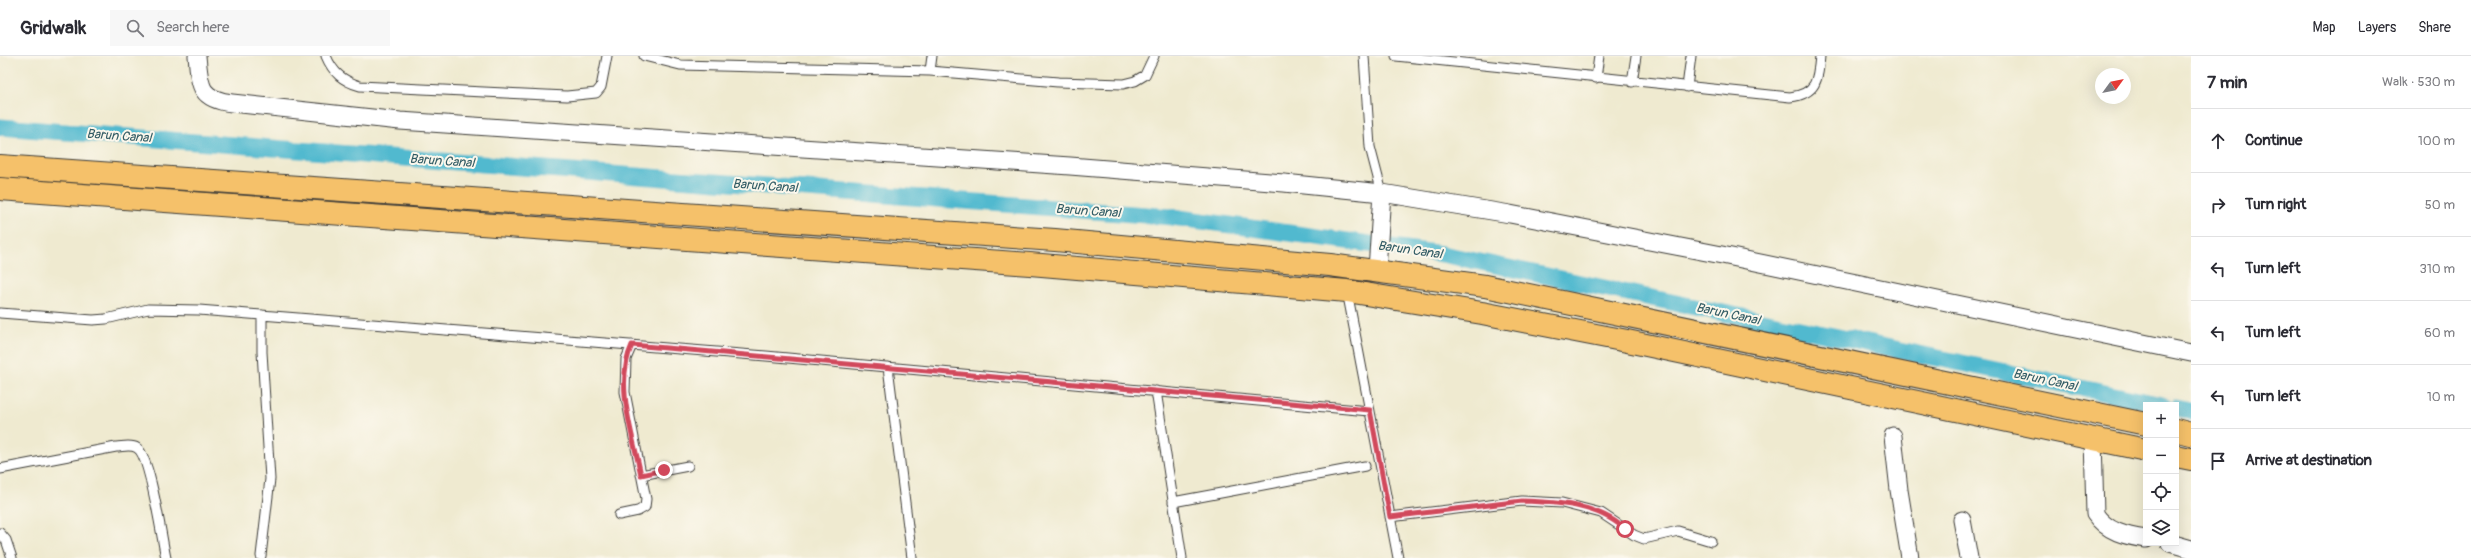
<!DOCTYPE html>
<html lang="en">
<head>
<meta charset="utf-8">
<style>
	body { margin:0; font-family:Pangolin,sans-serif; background:#f7f7f7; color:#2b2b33 }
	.controls { position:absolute; right:12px; bottom:12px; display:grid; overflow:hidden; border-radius:0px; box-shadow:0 4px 16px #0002 }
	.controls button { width:36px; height:36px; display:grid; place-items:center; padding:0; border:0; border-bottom:1px solid #e1e1e2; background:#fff; color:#2b2b33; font:20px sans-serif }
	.compass { position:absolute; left:2095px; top:12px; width:36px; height:36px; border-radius:50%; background:#fff; box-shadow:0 4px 16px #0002; rotate:57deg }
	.stop { position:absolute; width:12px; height:12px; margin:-9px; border:3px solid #d1495b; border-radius:50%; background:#fff }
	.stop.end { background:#d1495b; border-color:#fff; box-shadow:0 1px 4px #0008 }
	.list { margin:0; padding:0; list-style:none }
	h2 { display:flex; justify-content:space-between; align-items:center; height:52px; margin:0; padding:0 16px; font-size:17px }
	h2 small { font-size:13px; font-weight:400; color:#7c7c81 }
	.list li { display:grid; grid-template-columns:26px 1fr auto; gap:12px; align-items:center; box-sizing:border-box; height:64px; padding:0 16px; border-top:1px solid #e1e1e2 }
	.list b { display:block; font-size:15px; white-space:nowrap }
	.list em { font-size:13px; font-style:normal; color:#7c7c81 }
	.icon { flex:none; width:22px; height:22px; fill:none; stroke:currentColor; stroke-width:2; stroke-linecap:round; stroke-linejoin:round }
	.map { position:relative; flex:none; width:2191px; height:502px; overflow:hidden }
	header { display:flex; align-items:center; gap:24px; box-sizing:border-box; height:56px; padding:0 20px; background:#fff; border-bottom:1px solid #e1e1e2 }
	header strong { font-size:19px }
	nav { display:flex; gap:22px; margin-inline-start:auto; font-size:14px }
	.search { width:280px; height:36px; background:#f7f7f7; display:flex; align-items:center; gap:10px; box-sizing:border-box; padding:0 14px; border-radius:0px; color:#7c7c81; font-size:15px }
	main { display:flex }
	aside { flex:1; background:#fff }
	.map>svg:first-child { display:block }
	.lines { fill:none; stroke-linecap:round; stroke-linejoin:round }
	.canal { stroke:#51b9cf; stroke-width:17 }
	.service-casing { stroke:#3c3b37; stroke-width:11 }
	.minor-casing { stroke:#3c3b37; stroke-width:19 }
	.trunk-casing { stroke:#3c3b37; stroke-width:24 }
	.service { stroke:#fff; stroke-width:9 }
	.minor { stroke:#fff; stroke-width:17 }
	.trunk { stroke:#f5c16b; stroke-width:22 }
	.route { stroke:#d1495b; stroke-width:5 }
	.labels { text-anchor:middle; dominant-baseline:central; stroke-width:4; stroke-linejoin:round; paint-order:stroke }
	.water-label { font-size:13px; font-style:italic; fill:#315b64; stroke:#fbf7ec }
</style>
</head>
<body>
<header>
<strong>Gridwalk</strong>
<div class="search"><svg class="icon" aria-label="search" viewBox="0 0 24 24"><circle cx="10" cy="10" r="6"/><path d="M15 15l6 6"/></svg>Search here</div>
<nav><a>Map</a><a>Layers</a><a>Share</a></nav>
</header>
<main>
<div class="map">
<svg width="2191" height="502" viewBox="0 0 2191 502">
	<rect width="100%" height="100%" fill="#fbf7ec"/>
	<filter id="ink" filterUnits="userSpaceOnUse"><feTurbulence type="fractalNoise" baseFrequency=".025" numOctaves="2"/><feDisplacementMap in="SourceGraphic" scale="8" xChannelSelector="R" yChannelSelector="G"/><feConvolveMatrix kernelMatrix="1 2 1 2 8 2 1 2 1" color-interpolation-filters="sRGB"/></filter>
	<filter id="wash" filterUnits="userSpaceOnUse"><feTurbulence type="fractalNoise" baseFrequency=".012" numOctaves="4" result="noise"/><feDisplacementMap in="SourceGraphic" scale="16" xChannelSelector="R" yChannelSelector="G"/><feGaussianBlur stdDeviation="0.9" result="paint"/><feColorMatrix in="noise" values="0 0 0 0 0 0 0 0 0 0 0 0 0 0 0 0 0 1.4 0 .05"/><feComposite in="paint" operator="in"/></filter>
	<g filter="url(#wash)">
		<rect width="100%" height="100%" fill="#efead0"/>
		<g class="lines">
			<path class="canal" d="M0 71 1172 161 1442 198 2162 349
				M2176 352 2191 355"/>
		</g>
	</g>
	<g filter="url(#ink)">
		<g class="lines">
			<defs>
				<path id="service" d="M326 0C333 17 343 25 360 30L567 40 596 37 601 31 607 0
					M644 0 680 9 930 15 1058 26 1123 28 1135 25 1145 19 1154 0
					M1364 0 1370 91 1382 137
					M1396 0 1790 41C1817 38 1818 23 1820 0
					M930 15 932 0
					M1596 22 1599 0
					M1632 26 1636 0
					M1687 31 1691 0
					M1347 235 1398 502
					M0 257 93 264 106 263 148 253 199 254 766 300 1369 355
					M888 311 912 502
					M1156 335 1182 502
					M0 413 116 391C122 391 131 388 137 392 150 399 162 484 166 502
					M641 419 688 410
					M1173 446 1365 410
					M619 459 638 455 645 451 646 443 625 336 626 303 632 289
					M1390 461 1522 445 1562 447 1601 457 1634 479 1644 483 1678 475 1711 485
					M0 477 6 484 12 502
					M261 500 270 423 262 296V259"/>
				<path id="minor" d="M197 0C200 30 199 43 232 47L400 65 1070 110 1284 127 1382 137 1510 158 1722 199 2191 297
					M1377 214 1382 137
					M1893 380 1899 434 1910 502
					M2093 382 2095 458C2107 476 2126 480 2146 483
					M1962 464 1969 502
					M2170 487 2191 493"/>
				<path id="trunk" d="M0 110 1055 184 1330 209 1485 230 2146 368
					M0 133 1030 208 1347 235 1482 257 1627 285 2146 394
					M2176 374 2191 378
					M2176 400 2191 403"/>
			</defs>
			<use href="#service" class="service-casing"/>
			<use href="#minor" class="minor-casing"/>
			<use href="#trunk" class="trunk-casing"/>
			<use href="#service" class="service"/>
			<use href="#minor" class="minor"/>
			<use href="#trunk" class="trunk"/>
		</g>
	</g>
	<g class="lines" filter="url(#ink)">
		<path class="route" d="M664 414 641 419C633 379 614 328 632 289L1370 354 1390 461 1522 445C1558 446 1597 448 1625 473"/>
	</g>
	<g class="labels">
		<g class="water-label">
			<text transform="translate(119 80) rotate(4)">Barun Canal</text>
			<text transform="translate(442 105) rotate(4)">Barun Canal</text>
			<text transform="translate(765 130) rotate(4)">Barun Canal</text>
			<text transform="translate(1088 155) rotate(4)">Barun Canal</text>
			<text transform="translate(1410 194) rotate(8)">Barun Canal</text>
			<text transform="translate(1728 258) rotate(12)">Barun Canal</text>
			<text transform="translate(2045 324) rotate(12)">Barun Canal</text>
		</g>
	</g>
</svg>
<div class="controls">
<button>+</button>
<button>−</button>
<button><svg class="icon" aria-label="locate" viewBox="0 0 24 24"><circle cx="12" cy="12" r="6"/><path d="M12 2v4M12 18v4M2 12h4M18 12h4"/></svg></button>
<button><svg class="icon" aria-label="layers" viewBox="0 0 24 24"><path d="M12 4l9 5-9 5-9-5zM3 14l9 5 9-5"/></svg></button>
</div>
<svg class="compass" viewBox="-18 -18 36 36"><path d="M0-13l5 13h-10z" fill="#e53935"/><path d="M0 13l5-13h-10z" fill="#7c7c81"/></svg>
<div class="stop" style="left:1625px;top:473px"></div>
<div class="stop end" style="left:664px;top:414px"></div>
</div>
<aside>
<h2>7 min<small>Walk · 530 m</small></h2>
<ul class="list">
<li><svg class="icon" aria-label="ahead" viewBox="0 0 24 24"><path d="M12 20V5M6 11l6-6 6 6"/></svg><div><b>Continue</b></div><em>100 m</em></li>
<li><svg class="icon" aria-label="right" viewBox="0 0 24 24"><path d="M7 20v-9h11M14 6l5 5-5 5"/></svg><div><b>Turn right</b></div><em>50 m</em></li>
<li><svg class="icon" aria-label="left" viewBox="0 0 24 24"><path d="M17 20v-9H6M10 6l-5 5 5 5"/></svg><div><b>Turn left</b></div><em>310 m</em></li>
<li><svg class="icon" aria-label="left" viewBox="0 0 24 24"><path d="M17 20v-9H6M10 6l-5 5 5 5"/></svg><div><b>Turn left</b></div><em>60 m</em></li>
<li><svg class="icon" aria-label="left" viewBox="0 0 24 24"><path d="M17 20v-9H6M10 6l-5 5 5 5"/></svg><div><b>Turn left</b></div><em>10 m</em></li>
<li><svg class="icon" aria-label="arrive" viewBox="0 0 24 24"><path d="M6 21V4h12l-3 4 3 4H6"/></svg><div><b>Arrive at destination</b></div></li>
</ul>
</aside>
</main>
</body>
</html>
